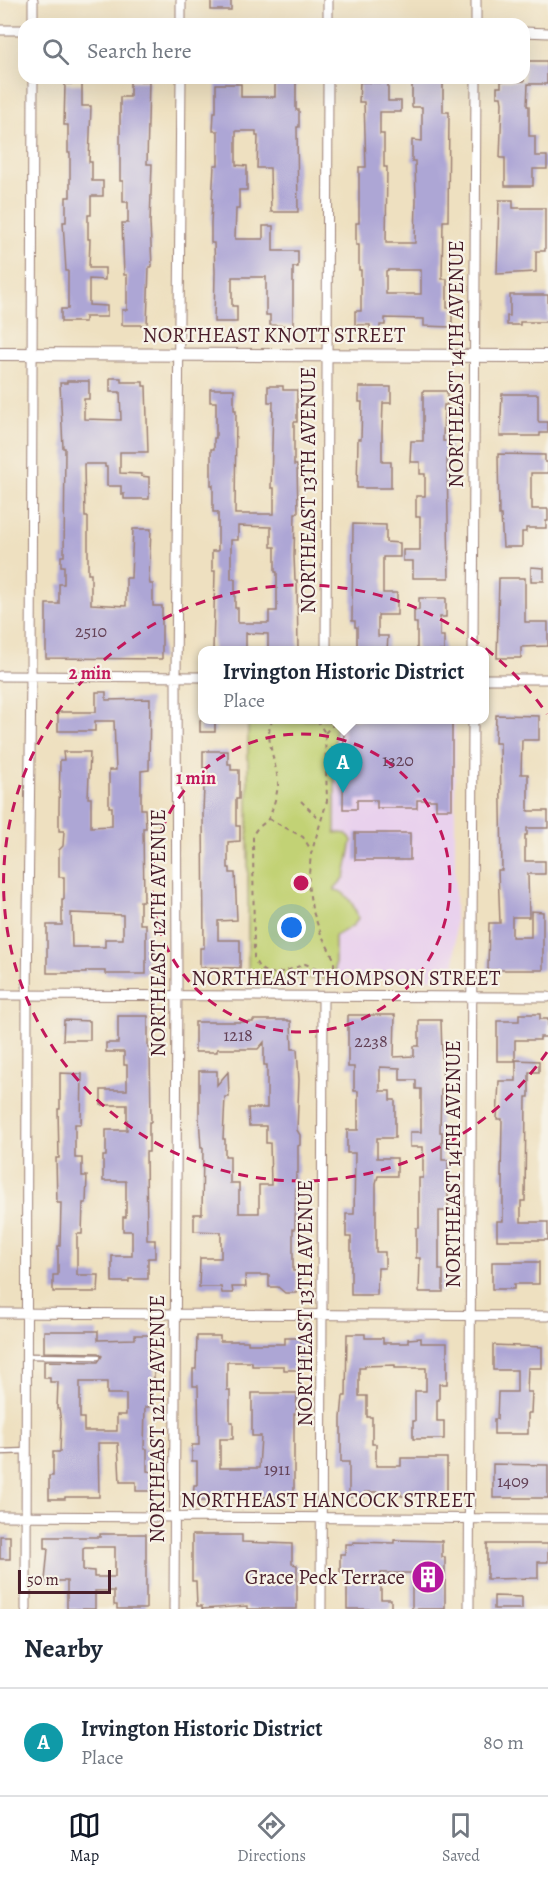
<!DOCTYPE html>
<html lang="en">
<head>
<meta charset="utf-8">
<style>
	body { margin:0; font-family:Alegreya,serif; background:#f2f2f3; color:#1f2937 }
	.scale { position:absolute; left:18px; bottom:15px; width:93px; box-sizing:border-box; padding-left:6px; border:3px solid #4a1f2b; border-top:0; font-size:16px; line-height:21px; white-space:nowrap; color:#4a1f2b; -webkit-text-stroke:4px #f7f3e8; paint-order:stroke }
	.you { position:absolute; left:292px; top:928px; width:21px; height:21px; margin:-15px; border:4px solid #fff; border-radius:50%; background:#1a73e8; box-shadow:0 0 0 9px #1a73e833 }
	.badge { display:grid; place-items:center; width:39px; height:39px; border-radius:50%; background:#111827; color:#fff; font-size:20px; font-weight:700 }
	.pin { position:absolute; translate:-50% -50px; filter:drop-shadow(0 2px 3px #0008) }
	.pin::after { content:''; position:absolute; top:32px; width:21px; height:18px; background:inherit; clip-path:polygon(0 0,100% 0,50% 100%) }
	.popup { position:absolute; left:198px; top:646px; width:291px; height:78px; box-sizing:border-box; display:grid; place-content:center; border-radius:12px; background:#fff; filter:drop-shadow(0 2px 4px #0005); font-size:20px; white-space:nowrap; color:#747a83 }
	.popup b { font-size:22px; color:#1f2937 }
	.popup::after { content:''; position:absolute; left:50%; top:100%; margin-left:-12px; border:12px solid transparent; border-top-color:#fff }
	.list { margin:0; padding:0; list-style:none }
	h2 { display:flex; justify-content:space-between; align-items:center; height:78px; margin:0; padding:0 24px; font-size:26px }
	h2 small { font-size:20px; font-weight:400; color:#747a83 }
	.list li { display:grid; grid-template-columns:39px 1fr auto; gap:18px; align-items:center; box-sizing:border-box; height:108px; padding:0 24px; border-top:2px solid #e0e1e3 }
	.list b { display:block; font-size:22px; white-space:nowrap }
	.list p { margin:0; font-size:20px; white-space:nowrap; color:#747a83 }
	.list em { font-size:20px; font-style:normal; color:#747a83 }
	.icon { flex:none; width:33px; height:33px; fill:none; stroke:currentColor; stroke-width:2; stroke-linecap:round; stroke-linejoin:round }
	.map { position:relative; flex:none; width:548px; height:1609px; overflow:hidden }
	.search { position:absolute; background:#fff; box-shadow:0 6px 24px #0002; left:18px; right:18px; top:18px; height:66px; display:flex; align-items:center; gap:15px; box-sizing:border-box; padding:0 21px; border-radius:18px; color:#747a83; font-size:22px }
	.sheet { height:186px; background:#fff }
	nav { display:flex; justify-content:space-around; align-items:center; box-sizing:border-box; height:84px; border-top:2px solid #e0e1e3; background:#fff; font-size:16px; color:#747a83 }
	nav a { display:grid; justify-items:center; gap:3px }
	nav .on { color:#111827 }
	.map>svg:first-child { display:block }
	.built { fill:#e9d1ed }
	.green { fill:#c2d274; stroke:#867850; stroke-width:1.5 }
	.building { fill:#ada6d5; fill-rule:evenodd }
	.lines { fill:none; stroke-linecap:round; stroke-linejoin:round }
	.service-casing { stroke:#9c8076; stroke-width:7 }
	.minor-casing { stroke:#9c8076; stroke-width:11 }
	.tertiary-casing { stroke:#9c8076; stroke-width:14 }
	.path { stroke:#9c8076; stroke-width:2; stroke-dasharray:4.5 4.5; stroke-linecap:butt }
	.service { stroke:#fff; stroke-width:4.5 }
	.minor { stroke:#fff; stroke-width:9 }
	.tertiary { stroke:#fff; stroke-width:12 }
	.ring { fill:none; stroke:#c2185b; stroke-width:3; stroke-dasharray:10 8 }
	.labels { text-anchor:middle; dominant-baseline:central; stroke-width:4.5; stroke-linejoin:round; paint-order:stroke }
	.number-label { font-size:18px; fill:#634156 }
	.street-label { font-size:21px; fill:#4a1f2b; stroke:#f7f3e8 }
	.poi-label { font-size:21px; fill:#4a1f2b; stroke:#f7f3e8; text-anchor:end }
	.centre { fill:#c2185b; stroke:#f7f3e8; stroke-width:3 }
	.ring-label { font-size:18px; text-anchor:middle; font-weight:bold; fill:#c2185b; stroke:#f7f3e8; stroke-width:4.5; stroke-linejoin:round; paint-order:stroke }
</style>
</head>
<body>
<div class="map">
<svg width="548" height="1609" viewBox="0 0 548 1609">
	<rect width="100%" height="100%" fill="#f7f3e8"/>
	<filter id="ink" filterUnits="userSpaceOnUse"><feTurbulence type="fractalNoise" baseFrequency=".0167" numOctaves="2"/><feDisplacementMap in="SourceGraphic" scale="12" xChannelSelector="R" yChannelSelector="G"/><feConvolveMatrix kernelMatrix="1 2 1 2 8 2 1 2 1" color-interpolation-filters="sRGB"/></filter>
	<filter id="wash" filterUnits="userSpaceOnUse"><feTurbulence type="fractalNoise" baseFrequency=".008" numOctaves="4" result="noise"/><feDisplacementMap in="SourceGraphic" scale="24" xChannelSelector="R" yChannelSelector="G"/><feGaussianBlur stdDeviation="1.35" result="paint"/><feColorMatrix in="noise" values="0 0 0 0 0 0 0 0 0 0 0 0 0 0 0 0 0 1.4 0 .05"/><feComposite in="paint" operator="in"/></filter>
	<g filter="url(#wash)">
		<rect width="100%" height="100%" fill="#eee0c0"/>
		<path class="built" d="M248 720H455V979H248Z"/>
		<path class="green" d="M248 720H335V833C342 833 349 832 352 841L345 877 335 888V890C347 891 355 907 358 918L354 925 335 936V979H248Z"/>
		<g id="blocks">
			<path class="building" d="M211 0H231V10H211Z
				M524 61H547V84H528L527 106H529V136H535V156H547V169H533V186H505V158H500L502 103 501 97H497V87H501V81H524Z
				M130 81H149L147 164H152L150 223 152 267H149L147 325H122V310H127V275H124L122 223H128V202H123V181H120V97H130Z
				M412 81H443V112H449L448 221H443L442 279H447V308H452V327L424 326V319L385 318V325H380V330H370V325H355V311H361V270H359V245H356V223H359V167H366L364 102H359L360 82 388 83V101H401V112H380V134H384V167H387L386 243H415L416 200 415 161H412V140L422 141V107H412ZM388 270H421V294H386V271Z
				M275 82H296V110H299V127H297L298 212H271L270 168H257L258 136H256V131H236V165L247 166V190H239V209H236L235 239H263V226H273V251H298V267H293V326L270 325V315H266V277H232V306H237V322H214L215 272 214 243H211V223L214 165H218V131H213L214 112H216V84H241V97H275Z
				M65 84H82V106H91L89 162H92V181H103V196H91V215H88V239H90L89 268H105V280L89 279V305L107 306V317H85V322H61V309H68V271H66L63 222H66V197H70V153H68V125H64Z
				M499 200H513V208H545V251H536V272L497 274Z
				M510 295H548V322H520V325H507V316H510Z
				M110 378H121V382H143V386H146L148 452H120V473L141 474V476L149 477V499H124V494H121V486H107V467H105V464H84L85 517H88V574H91V604L126 606V578H131L133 529H151L149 578 150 584H153V606H162V659L46 658V604H59V584H64V566H61V556H64L65 448H63L60 383H67V381H89V399H84V419L121 420 120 392H110Z
				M268 386H283V390H297V422H294V465H297L298 513H295L294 556 295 580H297L298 651H268V634L246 633V648H241V651H213L215 571H212V551H218V512H213V485H211V449H214V438H216V402H210V389H234V410H236L235 514H274V488H271L273 402H268ZM238 526 271 527V547H275V572H277V611H269V623H238V608H235V579H231V540H238Z
				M359 387H391V403H383L382 430V462H391V488H357L358 439H361L362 402H359Z
				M423 391H447V405H444L443 441H450V459H447L449 578H413V561H403V550H420V517H416V496H425V474H420V462H410L411 441H423Z
				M502 394H538V420L539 422H548V433H540V436H500Z
				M498 454 545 455V462H548V473H531V500H532V509H548V521H546V528H526V532H522V547H503L501 515H499Z
				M353 524 386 525V542L400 543V557H383V593H397V615H378V636H388L387 651H357V627H355V621H352Z
				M531 567 544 568V581H531Z
				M499 578H525V622H548V646L521 647V658H497Z
				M419 598H446V617H440V636H444V651H417V623H414V610H419Z
				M96 692H106V700L150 699 149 770 141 771V809H145L146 828H143L144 901H140V924H146V974H105V971H86V973H47V925H62V899H64V877H59V850L63 846 64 831H59V809L60 760H64L63 752H90L88 798H91V827L112 826V807H109V770H116L114 721H95V731H58V712H96ZM71 913 123 915V939H105V947H72Z
				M496 715 539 716V740H522L521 774H528V811H548V828H527V835H525V861H545V874H528L529 917H512V937H531V911L543 912V970H488L489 923H500L498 870H502L500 743H495Z
				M200 720H215V732H200Z
				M344 720H452V809H436V800H417V808H377V800H357V809H343Z
				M203 751H228V764H231V770H239V799H236V826H240V841L228 842V868H230V873H235L237 920 218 921V940H240V968L200 967V948H204L203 811 204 787H207V768H203Z
				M355 833H410V860H355Z
				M519 1014H540V1019H548V1037H540V1040H515V1061H497V1021H519Z
				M348 1015H395L394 1057 414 1056V1046H419V1020H441L443 1089H441L440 1132H442V1160H448V1211H439V1270H443V1292H419L420 1258H416V1228H419V1178H423V1147H410V1132H421V1089H416V1080H400V1068L380 1067V1091H390V1100H395V1138H377V1158H397V1176H378L376 1183V1252H385V1268H378L377 1295H351V1237H346V1214H354L355 1153H347V1130H358V1091H354V1067H348Z
				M118 1016H148V1048H150L151 1122H149V1152H146L147 1240H155V1258H148V1279H129V1282H112V1256H132V1231H123V1217H126V1181H103V1156H106V1130H127V1105H101V1090H127V1065H124V1052H106V1043H118Z
				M64 1020 90 1021V1040H63Z
				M253 1020H288V1021H291L292 1049H297L299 1080 297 1130 300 1135V1145L298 1146V1173H296L295 1229H293V1271H297V1293H285L278 1287H269V1275H245L246 1287H232L233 1293H222L221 1287H199L200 1258H221V1232L194 1231V1214H202L203 1148H201L199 1117V1071H217V1085L228 1072 229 1097H225L223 1139H225V1156H230V1183H239V1213H259V1185H271L270 1143H266V1126H249L248 1108H267V1065H264V1042L258 1049H217V1052H195V1022H253Z
				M516 1060 539 1061V1072H529V1097H526L525 1201H521V1222H548V1240H497V1221H503V1177H501L502 1119H497L499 1081H516Z
				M60 1073 82 1074 81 1124H75V1158H82V1176H87L86 1203H83L82 1234H77V1275H99L98 1292H53V1275H58V1246H60L61 1203H57L56 1158H59L58 1109H60Z
				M492 1262H539V1284H514V1289H492Z
				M44 1331H98V1340L135 1339V1335H154V1382H150L149 1407H145L144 1449H147V1471L155 1472V1491H136V1482H120L118 1443H98L99 1497H65V1499H49V1476H53V1452H60L61 1422 59 1409H57L58 1382H50V1378H44V1361L98 1362 102 1356 98 1353 44 1352ZM80 1382H107V1394H126V1415H117V1431H84V1418H80Z
				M347 1334H365V1338H383V1343H408V1339L421 1338V1343H447V1384H439V1400H437V1421H444V1439H413V1421H415V1391H426V1368H395V1365L365 1366V1368H359V1396H367V1417H372V1444H376V1466H401V1458H447V1496H401V1492H365V1497H349V1462H341V1418L343 1396H346Z
				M197 1336H220V1341H248V1344H285V1338H301V1370H284V1366H252V1362H227V1390H230V1422H233V1439H220V1468H259L261 1436H252V1393H297L296 1414H294V1497H259V1492L220 1491V1501H193L194 1485H197V1461H192V1445H199L198 1386H193V1369H196Z
				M493 1345 542 1347V1368H528L527 1392H532L531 1413H528V1434H494V1419H497L498 1392H517V1370H493Z
				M493 1464 548 1465V1498H493Z
				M100 1534H146V1609H117V1605H114V1591H95V1609H67V1581H45L48 1548H45V1537H100ZM85 1547H115V1577H94V1571L83 1570V1548Z
				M192 1535H242V1542L292 1544V1564L297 1565V1609H247V1606L202 1609V1606H197L196 1581H192Z
				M0 1536H10V1559H0Z
				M394 1540 442 1541V1557H445V1609H412V1573H381V1599H391V1609H347V1572H340V1554H345V1544H353V1542L394 1543Z
				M487 1544H548V1562H538V1578L487 1579Z
				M494 1596 522 1597V1609H494Z"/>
		</g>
	</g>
	<g filter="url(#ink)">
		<use href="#blocks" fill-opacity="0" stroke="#9c8076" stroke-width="1.5"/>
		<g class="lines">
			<defs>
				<path id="service" d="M27 1356 98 1357
					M0 1452 27 1451"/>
				<path id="minor" d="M33 24V0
					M181 24V0
					M328 24V0
					M476 24V0
					M0 30H24
					M524 32 548 33
					M326 650 328 78
					M473 650 476 78
					M0 676 202 677
					M484 679H548
					M0 995 548 997
					M0 1313 548 1316
					M0 1516 548 1519
					M26 1609 27 995 31 677 33 78
					M174 1609 177 982 176 677 181 78
					M321 1609 323 997
					M469 1609 473 720"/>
				<path id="tertiary" d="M0 354 548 356"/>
			</defs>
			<use href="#service" class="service-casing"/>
			<use href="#minor" class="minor-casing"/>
			<use href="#tertiary" class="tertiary-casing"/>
			<path class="path" d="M273 720C262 733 278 767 278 783 279 788 271 816 268 819 263 826 256 826 253 836L254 958C264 984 287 970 305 964L330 973
				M317 720 325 733 327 801 311 854 308 884 312 909 321 934 334 959V966L330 973V984
				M325 733 338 720
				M301 801 320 820
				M269 819 303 837 311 850"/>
			<use href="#service" class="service"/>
			<use href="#minor" class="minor"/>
			<use href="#tertiary" class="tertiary"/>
		</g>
	</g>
	<g class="ring">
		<circle cx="301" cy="883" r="149"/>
		<path d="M547 1052A298 298 0 1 1 547 714"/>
	</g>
	<defs>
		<symbol id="building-disc" viewBox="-11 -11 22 22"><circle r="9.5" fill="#b5179e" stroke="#f7f3e8"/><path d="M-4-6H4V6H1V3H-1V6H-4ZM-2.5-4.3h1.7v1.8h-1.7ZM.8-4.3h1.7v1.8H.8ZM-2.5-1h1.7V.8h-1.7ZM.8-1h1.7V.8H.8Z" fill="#fff"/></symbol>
	</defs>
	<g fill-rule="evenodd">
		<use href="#building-disc" x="409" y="1558" width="38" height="38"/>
	</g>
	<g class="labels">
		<g class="number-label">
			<text x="91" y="631">2510</text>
			<text x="398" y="760">1320</text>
			<text x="238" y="1035">1218</text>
			<text x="371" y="1041">2238</text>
			<text x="277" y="1469">1911</text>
			<text x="513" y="1481">1409</text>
		</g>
		<g class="street-label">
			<text x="274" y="335">NORTHEAST KNOTT STREET</text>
			<text transform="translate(456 364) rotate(-90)">NORTHEAST 14TH AVENUE</text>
			<text transform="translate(308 490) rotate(-90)">NORTHEAST 13TH AVENUE</text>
			<text transform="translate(158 933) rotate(-90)">NORTHEAST 12TH AVENUE</text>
			<text x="346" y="978">NORTHEAST THOMPSON STREET</text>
			<text transform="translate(453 1164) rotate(-90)">NORTHEAST 14TH AVENUE</text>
			<text transform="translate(305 1303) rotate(-90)">NORTHEAST 13TH AVENUE</text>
			<text transform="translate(157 1419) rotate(-90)">NORTHEAST 12TH AVENUE</text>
			<text x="328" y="1500">NORTHEAST HANCOCK STREET</text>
		</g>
		<g class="poi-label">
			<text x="405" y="1577">Grace Peck Terrace</text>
		</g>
	</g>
	<circle cx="301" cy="883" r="9" class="centre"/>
	<g class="ring-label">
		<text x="90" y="679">2 min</text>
		<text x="196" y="784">1 min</text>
	</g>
</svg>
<div class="scale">50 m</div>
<div class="you"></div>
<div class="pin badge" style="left:343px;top:793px;background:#0f9aa8">A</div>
<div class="popup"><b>Irvington Historic District</b>Place</div>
<div class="search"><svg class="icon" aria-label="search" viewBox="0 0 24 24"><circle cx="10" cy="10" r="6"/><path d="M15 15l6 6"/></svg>Search here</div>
</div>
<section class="sheet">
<h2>Nearby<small></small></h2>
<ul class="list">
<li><span class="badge" style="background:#0f9aa8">A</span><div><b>Irvington Historic District</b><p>Place</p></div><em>80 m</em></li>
</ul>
</section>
<nav>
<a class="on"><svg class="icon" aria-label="map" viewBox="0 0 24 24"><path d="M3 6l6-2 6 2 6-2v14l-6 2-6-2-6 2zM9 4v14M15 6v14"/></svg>Map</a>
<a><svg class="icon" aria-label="directions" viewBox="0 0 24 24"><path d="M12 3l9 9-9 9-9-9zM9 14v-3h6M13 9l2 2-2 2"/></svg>Directions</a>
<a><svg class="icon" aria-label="saved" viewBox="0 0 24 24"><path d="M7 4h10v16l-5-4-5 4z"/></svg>Saved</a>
</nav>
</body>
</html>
